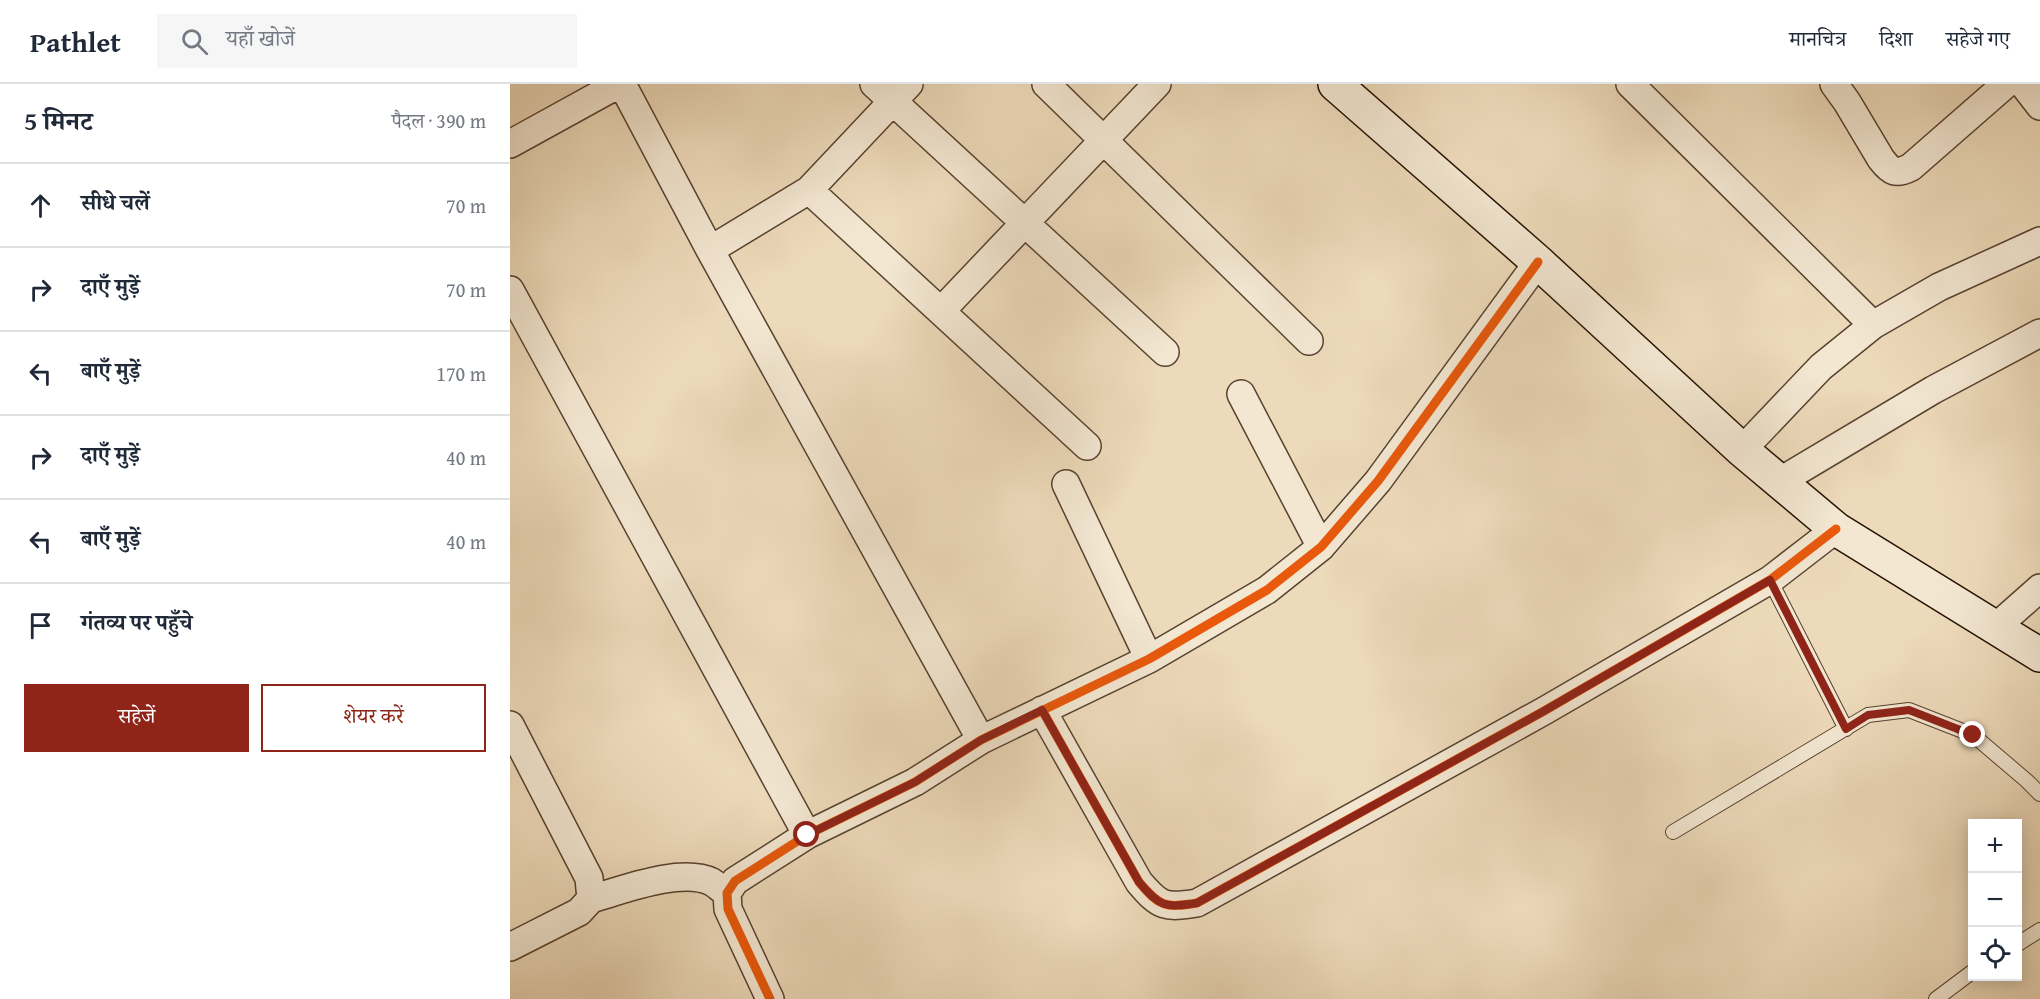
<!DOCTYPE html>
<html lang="hi">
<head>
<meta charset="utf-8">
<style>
	body { margin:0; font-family:"Gentium Book Plus","Noto Serif Devanagari",serif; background:#f6f6f7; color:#1f2937 }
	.controls { position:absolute; right:18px; bottom:18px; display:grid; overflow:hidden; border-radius:0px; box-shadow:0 3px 15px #0003 }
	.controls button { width:54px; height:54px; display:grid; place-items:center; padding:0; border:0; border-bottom:2px solid #e0e1e3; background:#fff; color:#1f2937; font:30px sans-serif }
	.stop { position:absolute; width:18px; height:18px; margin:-14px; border:4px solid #8f2418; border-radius:50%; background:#fff }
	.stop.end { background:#8f2418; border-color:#fff; box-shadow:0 2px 6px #0008 }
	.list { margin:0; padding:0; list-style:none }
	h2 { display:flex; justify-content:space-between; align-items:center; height:78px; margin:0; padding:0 24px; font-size:26px }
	h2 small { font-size:20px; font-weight:400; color:#747a83 }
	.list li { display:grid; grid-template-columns:39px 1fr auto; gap:18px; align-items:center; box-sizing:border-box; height:84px; padding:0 24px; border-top:2px solid #e0e1e3 }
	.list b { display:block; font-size:22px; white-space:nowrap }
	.list em { font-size:20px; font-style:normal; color:#747a83 }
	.actions { display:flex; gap:12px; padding:18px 24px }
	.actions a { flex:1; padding:14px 0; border:2px solid #8f2418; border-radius:0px; text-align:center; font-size:21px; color:#8f2418 }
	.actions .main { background:#8f2418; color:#fff }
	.icon { flex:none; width:33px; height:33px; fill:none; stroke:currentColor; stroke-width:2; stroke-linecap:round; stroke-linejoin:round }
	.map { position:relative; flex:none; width:1530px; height:915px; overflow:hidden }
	header { display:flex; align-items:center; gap:36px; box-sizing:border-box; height:84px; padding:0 30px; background:#fff; border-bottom:2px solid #e0e1e3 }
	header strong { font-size:28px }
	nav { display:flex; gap:33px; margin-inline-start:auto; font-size:21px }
	.search { width:420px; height:54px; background:#f6f6f7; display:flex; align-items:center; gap:15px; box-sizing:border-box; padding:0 21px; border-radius:0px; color:#747a83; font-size:22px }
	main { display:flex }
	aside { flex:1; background:#fff }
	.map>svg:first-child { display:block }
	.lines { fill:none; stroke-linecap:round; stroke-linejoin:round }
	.lane-casing { stroke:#584230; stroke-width:16 }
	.street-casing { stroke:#584230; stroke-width:30 }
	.secondary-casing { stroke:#261002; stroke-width:36 }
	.lane { stroke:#f3e7d2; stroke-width:14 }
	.street { stroke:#f3e7d2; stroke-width:27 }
	.secondary { stroke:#f3e7d2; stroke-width:33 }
	.cycleway-casing { stroke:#f3e7d2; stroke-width:13 }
	.cycleway { stroke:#e8590c; stroke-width:9 }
	.route { stroke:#8f2418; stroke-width:8 }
</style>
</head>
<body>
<header>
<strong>Pathlet</strong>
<div class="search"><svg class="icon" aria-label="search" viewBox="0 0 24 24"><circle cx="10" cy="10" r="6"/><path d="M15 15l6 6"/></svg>यहाँ खोजें</div>
<nav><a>मानचित्र</a><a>दिशा</a><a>सहेजे गए</a></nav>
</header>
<main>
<aside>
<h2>5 मिनट<small>पैदल · 390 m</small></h2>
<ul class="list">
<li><svg class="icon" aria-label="ahead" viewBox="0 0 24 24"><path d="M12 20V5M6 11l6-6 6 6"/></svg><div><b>सीधे चलें</b></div><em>70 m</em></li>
<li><svg class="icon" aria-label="right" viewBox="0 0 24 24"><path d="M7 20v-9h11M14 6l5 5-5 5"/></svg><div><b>दाएँ मुड़ें</b></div><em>70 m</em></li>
<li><svg class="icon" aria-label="left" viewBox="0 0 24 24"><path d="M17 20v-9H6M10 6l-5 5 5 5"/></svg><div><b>बाएँ मुड़ें</b></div><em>170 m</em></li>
<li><svg class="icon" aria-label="right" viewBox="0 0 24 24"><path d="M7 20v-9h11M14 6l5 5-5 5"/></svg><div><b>दाएँ मुड़ें</b></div><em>40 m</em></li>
<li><svg class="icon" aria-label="left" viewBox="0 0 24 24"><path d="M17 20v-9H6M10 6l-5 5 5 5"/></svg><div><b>बाएँ मुड़ें</b></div><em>40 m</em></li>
<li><svg class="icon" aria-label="arrive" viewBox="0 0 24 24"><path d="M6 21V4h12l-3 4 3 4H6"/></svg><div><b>गंतव्य पर पहुँचे</b></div></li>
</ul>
<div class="actions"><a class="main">सहेजें</a><a>शेयर करें</a></div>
</aside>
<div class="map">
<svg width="1530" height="915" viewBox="0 0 1530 915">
	<rect width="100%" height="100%" fill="#eddaba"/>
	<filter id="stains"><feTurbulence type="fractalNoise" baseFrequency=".00333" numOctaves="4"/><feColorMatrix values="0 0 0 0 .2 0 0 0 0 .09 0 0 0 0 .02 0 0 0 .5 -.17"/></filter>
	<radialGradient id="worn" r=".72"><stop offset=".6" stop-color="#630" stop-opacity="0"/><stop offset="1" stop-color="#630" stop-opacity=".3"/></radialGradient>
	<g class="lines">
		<defs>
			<path id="lane" d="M1260 496 1336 645
				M1163 748 1358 631 1399 626 1463 651 1517 697 1530 710
				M1508 860 1530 846
				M1426 915 1462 888"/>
			<path id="street" d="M112 0 200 166 471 656
				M364 0 655 268
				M536 0 799 257
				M1120 0 1363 241
				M1324 0 1337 18 1371 75C1381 88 1386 91 1401 83L1496 0
				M1513 0 1530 22
				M0 60 109 0
				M299 106 577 362
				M200 166 299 106 399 0
				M0 206 297 751
				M431 227 647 0
				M731 310 811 463
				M1232 366 1311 283 1363 241 1429 203 1530 157
				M1269 398 1423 306 1530 249
				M556 400 639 575
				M1486 543 1530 504
				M532 626 629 798C650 823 655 824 687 819L1034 627 1260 496 1326 445
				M0 641 79 794 81 815 69 828 0 863
				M81 815C113 806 171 783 202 798 207 801 212 806 217 809
				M260 915 218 825 217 809 225 797 297 751 405 698 471 656 639 575 757 506 811 463 868 397 1028 178"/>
			<path id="secondary" d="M825 0 1028 178 1232 366 1326 445 1530 571"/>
		</defs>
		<use href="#lane" class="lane-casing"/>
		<use href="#street" class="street-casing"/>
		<use href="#secondary" class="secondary-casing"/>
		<use href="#lane" class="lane"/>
		<use href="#street" class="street"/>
		<use href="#secondary" class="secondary"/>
		<defs>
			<path id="cycleway" d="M532 626 629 798C650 823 655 824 687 819L1034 627 1260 496 1326 445
				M260 915 218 825 217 809 225 797 297 751 405 698 471 656 639 575 757 506 811 463 868 397 1028 178"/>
		</defs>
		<use href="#cycleway" class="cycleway-casing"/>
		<use href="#cycleway" class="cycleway"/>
	</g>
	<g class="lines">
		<path class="route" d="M297 751 405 698 471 656 532 626 629 798C650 823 655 824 687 819L1034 627 1260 496 1336 645 1358 631 1399 626 1463 651"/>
	</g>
	<rect width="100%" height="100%" filter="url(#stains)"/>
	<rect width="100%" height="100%" fill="url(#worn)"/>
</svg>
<div class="controls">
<button>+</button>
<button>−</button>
<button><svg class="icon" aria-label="locate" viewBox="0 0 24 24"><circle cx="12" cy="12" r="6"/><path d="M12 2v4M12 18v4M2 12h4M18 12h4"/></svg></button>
</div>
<div class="stop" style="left:297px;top:751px"></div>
<div class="stop end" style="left:1463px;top:651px"></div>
</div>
</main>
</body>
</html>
